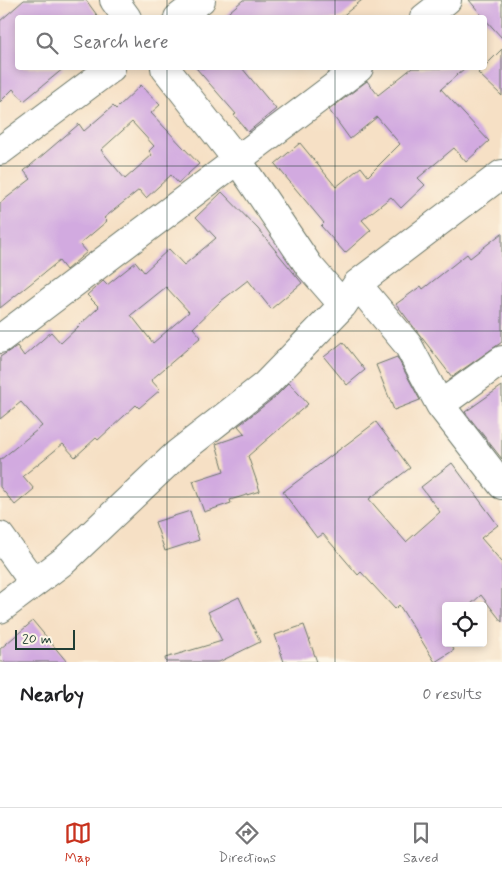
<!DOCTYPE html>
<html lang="en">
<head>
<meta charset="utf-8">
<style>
	body { margin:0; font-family:Mynerve,sans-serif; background:#f2f2f2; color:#202124 }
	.controls { position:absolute; right:15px; bottom:15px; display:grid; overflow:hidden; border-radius:5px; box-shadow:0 2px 8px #0003 }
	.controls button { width:45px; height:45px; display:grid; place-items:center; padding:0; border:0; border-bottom:1px solid #e0e0e0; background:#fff; color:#202124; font:25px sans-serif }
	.scale { position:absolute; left:15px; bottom:12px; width:60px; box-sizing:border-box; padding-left:5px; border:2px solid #1f3d34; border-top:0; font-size:14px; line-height:18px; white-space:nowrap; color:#1f3d34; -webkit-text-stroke:4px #fcf5e5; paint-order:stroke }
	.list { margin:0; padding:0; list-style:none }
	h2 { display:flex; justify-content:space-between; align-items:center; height:65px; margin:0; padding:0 20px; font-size:21px }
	h2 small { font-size:16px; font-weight:400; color:#757577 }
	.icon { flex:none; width:28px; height:28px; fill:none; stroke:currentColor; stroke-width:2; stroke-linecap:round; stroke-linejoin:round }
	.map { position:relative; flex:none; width:502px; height:662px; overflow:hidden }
	.search { position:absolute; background:#fff; box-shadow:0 2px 8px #0003; left:15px; right:15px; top:15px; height:55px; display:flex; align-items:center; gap:12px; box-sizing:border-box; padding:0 18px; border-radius:5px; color:#757577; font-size:19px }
	.sheet { height:145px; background:#fff }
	nav { display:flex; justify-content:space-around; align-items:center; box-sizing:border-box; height:70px; border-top:1px solid #e0e0e0; background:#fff; font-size:14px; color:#757577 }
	nav a { display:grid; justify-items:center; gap:2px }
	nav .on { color:#c8321e }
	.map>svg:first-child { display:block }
	.building { fill:#d2aae0; fill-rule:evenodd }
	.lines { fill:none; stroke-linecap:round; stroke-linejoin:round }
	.minor-casing { stroke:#6a7667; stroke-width:30 }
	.minor { stroke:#fff; stroke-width:28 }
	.grid { fill:none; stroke:#1f3d34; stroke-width:1; stroke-opacity:0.55 }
</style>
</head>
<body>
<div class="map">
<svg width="502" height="662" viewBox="0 0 502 662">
	<rect width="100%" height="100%" fill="#fcf5e5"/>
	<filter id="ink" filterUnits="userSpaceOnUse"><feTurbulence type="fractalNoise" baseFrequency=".02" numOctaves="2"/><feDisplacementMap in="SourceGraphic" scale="10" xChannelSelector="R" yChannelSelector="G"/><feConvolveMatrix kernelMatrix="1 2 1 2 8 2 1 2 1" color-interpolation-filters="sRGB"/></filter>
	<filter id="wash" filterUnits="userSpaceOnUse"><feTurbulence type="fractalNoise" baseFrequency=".0096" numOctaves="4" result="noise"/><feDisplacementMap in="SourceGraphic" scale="20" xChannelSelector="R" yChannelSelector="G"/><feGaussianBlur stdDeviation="1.12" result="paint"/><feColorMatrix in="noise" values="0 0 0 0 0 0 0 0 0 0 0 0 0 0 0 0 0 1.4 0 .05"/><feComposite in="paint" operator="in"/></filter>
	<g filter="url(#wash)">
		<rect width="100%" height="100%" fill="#f6e0c5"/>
		<g id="blocks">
			<path class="building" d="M24 0H86L99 18H18V68H64L24 101 13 89 0 102V21Z
				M243 0H362L340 18H222Z
				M469 0H502V38L484 18Z
				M502 49V96L478 73Z
				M196 68H242L276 109 248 132 234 115 236 114Z
				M412 68H465L441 89 489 141 466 162 454 148 418 178 425 185 401 208 391 197 362 220 371 230 345 253 321 226 324 223 275 164 300 143 336 187 361 167 368 176 400 144 377 117 350 139 329 110 367 81 378 95Z
				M141 85 160 105 151 113 199 164 178 183 171 175 146 198 139 190 104 218 107 221 80 244 87 252 66 270 59 261 0 308V203L31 179 24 171 79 124 84 131 113 106 116 109ZM132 122 154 146 149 151 152 155 125 179 101 150Z
				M222 192 258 229 302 283 271 309 248 280 221 301 193 328 201 337 151 380 160 390 139 408 136 405 98 440 96 438 75 457 63 444 23 476 34 489 15 505 0 487V460L42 426 21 402 0 419V357L17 346 24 356 51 332 61 343 99 307 87 295 103 281 107 285 136 262 144 272 169 249 184 265 216 238 196 217ZM166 287 189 312 153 343 131 315Z
				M502 233V342L452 377 396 304 421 286 423 289 467 254 470 258Z
				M343 342 365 370 347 385 324 357Z
				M397 357 420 400 394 410 376 365Z
				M289 383 308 404 248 456 260 491 230 500 231 503 204 512 193 481 224 471 216 444 245 434 238 426 275 397Z
				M502 386V459L465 412Z
				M376 422 410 468 369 499 406 542 440 512 421 487 452 463 498 525 481 538 502 562V622L481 595 469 606H446V643H450L454 650 435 662 399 605 395 609 361 572 358 575 323 534 317 538 283 492Z
				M190 511 199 540 165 551 155 522Z
				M239 597 260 642 219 662H166L165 658 222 641 208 612Z
				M33 621 67 662H0V649Z
				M304 625 317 662H284L275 635Z"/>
		</g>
	</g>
	<g filter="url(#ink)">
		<use href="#blocks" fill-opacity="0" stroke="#6a7667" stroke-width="1"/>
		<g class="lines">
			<defs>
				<path id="minor" d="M114 0 127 18
					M178 18 201 0
					M424 18 447 0
					M165 68 238 161 309 266 343 305
					M0 151 111 68
					M357 284 408 345 440 405 502 485
					M0 339 359 68
					M440 405 502 360
					M0 536 34 583
					M0 609 65 560 178 453 265 385 343 305 357 284 502 174"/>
			</defs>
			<use href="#minor" class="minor-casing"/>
			<use href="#minor" class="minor"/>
		</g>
	</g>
	<path class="grid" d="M167 0V18M335 0V18M167 68V662M335 68V662M0 166H502M0 331H502M0 497H502"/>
</svg>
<div class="controls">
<button><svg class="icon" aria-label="locate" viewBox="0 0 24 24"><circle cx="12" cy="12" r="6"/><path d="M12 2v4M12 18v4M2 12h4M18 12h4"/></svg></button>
</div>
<div class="scale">20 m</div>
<div class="search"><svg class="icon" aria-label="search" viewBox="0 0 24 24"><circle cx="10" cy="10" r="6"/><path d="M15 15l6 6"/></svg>Search here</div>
</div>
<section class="sheet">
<h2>Nearby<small>0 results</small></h2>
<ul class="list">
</ul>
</section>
<nav>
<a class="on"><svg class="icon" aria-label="map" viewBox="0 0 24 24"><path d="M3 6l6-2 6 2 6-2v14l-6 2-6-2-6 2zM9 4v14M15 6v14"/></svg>Map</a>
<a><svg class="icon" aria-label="directions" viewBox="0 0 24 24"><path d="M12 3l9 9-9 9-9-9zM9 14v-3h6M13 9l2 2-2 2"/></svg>Directions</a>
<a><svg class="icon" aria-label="saved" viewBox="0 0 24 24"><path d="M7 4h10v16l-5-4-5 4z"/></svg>Saved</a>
</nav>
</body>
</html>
